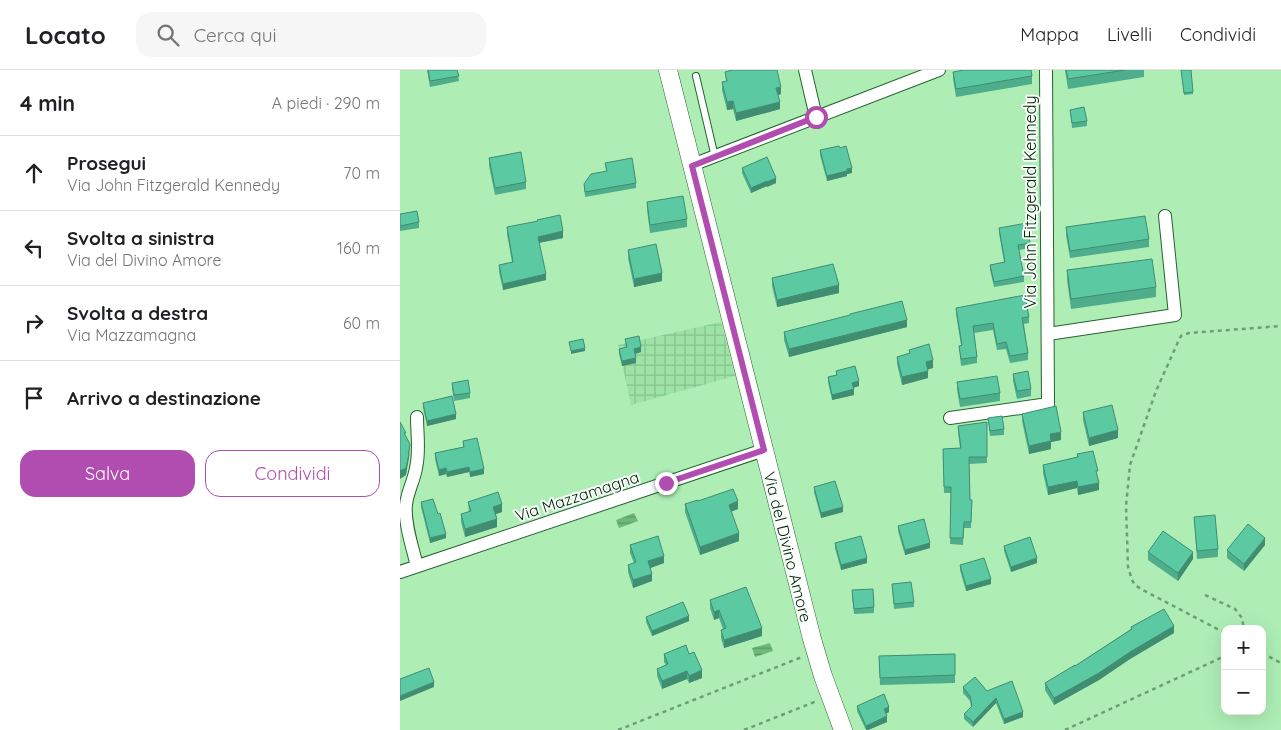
<!DOCTYPE html>
<html lang="it">
<head>
<meta charset="utf-8">
<style>
	body { margin:0; font-family:Quicksand,sans-serif; background:#f6f6f6; color:#202124 }
	.controls { position:absolute; right:15px; bottom:15px; display:grid; overflow:hidden; border-radius:10px; box-shadow:0 5px 20px #0002 }
	.controls button { width:45px; height:45px; display:grid; place-items:center; padding:0; border:0; border-bottom:1px solid #e0e0e0; background:#fff; color:#202124; font:25px sans-serif }
	.stop { position:absolute; width:15px; height:15px; margin:-11px; border:4px solid #b14cb1; border-radius:50%; background:#fff }
	.stop.end { background:#b14cb1; border-color:#fff; box-shadow:0 1px 5px #0008 }
	.list { margin:0; padding:0; list-style:none }
	h2 { display:flex; justify-content:space-between; align-items:center; height:65px; margin:0; padding:0 20px; font-size:21px }
	h2 small { font-size:16px; font-weight:400; color:#757577 }
	.list li { display:grid; grid-template-columns:32px 1fr auto; gap:15px; align-items:center; box-sizing:border-box; height:75px; padding:0 20px; border-top:1px solid #e0e0e0 }
	.list b { display:block; font-size:19px; white-space:nowrap }
	.list p { margin:0; font-size:16px; white-space:nowrap; color:#757577 }
	.list em { font-size:16px; font-style:normal; color:#757577 }
	.actions { display:flex; gap:10px; padding:15px 20px }
	.actions a { flex:1; padding:11px 0; border:1px solid #b14cb1; border-radius:15px; text-align:center; font-size:18px; color:#b14cb1 }
	.actions .main { background:#b14cb1; color:#fff }
	.icon { flex:none; width:28px; height:28px; fill:none; stroke:currentColor; stroke-width:2; stroke-linecap:round; stroke-linejoin:round }
	.map { position:relative; flex:none; width:881px; height:660px; overflow:hidden }
	header { display:flex; align-items:center; gap:30px; box-sizing:border-box; height:70px; padding:0 25px; background:#fff; border-bottom:1px solid #e0e0e0 }
	header strong { font-size:24px }
	nav { display:flex; gap:28px; margin-inline-start:auto; font-size:18px }
	.search { width:350px; height:45px; background:#f6f6f6; display:flex; align-items:center; gap:12px; box-sizing:border-box; padding:0 18px; border-radius:15px; color:#757577; font-size:19px }
	main { display:flex }
	aside { flex:1; background:#fff }
	.map>svg:first-child { display:block }
	.industrial { fill:url(#industrial-grid) }
	.water { fill:url(#water-rules) }
	.lines { fill:none; stroke-linecap:round; stroke-linejoin:round }
	.service-casing { stroke:#266331; stroke-width:8 }
	.minor-casing { stroke:#266331; stroke-width:14 }
	.secondary-casing { stroke:#266331; stroke-width:19 }
	.path { stroke:#6e9f74; stroke-width:2.5; stroke-dasharray:4 4; stroke-linecap:butt }
	.service { stroke:#fff; stroke-width:6 }
	.minor { stroke:#fff; stroke-width:12 }
	.secondary { stroke:#fff; stroke-width:18 }
	.wall { fill:#4eae8c }
	.shaded-wall { fill:#408d72 }
	.building { fill:#5bcaa3; stroke:#408d72 }
	.route { stroke:#b14cb1; stroke-width:6 }
	.labels { text-anchor:middle; dominant-baseline:central; stroke-width:4; stroke-linejoin:round; paint-order:stroke }
	.street-label { font-size:16px; fill:#07200c; stroke:#f8fff9 }
</style>
</head>
<body>
<header>
<strong>Locato</strong>
<div class="search"><svg class="icon" aria-label="search" viewBox="0 0 24 24"><circle cx="10" cy="10" r="6"/><path d="M15 15l6 6"/></svg>Cerca qui</div>
<nav><a>Mappa</a><a>Livelli</a><a>Condividi</a></nav>
</header>
<main>
<aside>
<h2>4 min<small>A piedi · 290 m</small></h2>
<ul class="list">
<li><svg class="icon" aria-label="ahead" viewBox="0 0 24 24"><path d="M12 20V5M6 11l6-6 6 6"/></svg><div><b>Prosegui</b><p>Via John Fitzgerald Kennedy</p></div><em>70 m</em></li>
<li><svg class="icon" aria-label="left" viewBox="0 0 24 24"><path d="M17 20v-9H6M10 6l-5 5 5 5"/></svg><div><b>Svolta a sinistra</b><p>Via del Divino Amore</p></div><em>160 m</em></li>
<li><svg class="icon" aria-label="right" viewBox="0 0 24 24"><path d="M7 20v-9h11M14 6l5 5-5 5"/></svg><div><b>Svolta a destra</b><p>Via Mazzamagna</p></div><em>60 m</em></li>
<li><svg class="icon" aria-label="arrive" viewBox="0 0 24 24"><path d="M6 21V4h12l-3 4 3 4H6"/></svg><div><b>Arrivo a destinazione</b></div></li>
</ul>
<div class="actions"><a class="main">Salva</a><a>Condividi</a></div>
</aside>
<div class="map">
<svg width="881" height="660" viewBox="0 0 881 660">
	<defs>
		<pattern id="industrial-grid" width="8" height="8" patternUnits="userSpaceOnUse" patternTransform="scale(1.25)"><rect width="8" height="8" fill="#9ee3a6"/><path d="M0 4h8M4 0v8" fill="none" stroke="#87c28e"/></pattern>
		<pattern id="water-rules" width="6" height="5" patternUnits="userSpaceOnUse" patternTransform="scale(1.25)"><rect width="6" height="5" fill="#6fb879"/><path d="M0 2.5h6" fill="none" stroke="#599562"/></pattern>
	</defs>
	<rect width="100%" height="100%" fill="#aeeeb5"/>
	<path class="industrial" d="M321 252 335 306 231 335 218 275Z"/>
	<path class="water" d="M234 443 238 451 219 458 216 450Z
		M370 573 373 581 355 587 352 578Z"/>
	<g class="lines">
		<defs>
			<path id="service" d="M296 6 315 87"/>
			<path id="minor" d="M405 0 416 47
				M292 95 539 0
				M648 264 775 245 765 146
				M17 347C17 364 20 381 16 398 14 411 7 422 6 435 4 453 13 479 17 496
				M550 348 648 334 646 0
				M0 502 364 380"/>
			<path id="secondary" d="M268 0 412 569 423 606 443 660"/>
		</defs>
		<use href="#service" class="service-casing"/>
		<use href="#minor" class="minor-casing"/>
		<use href="#secondary" class="secondary-casing"/>
		<path class="path" d="M805 525 835 539 842 548 844 559
			M825 563 741 519 735 515 732 510 728 497 726 436 730 395 756 321 778 272 781 266 789 263 881 256
			M862 583 881 593
			M218 660 402 587
			M344 660 417 631
			M665 660 825 586"/>
		<use href="#service" class="service"/>
		<use href="#minor" class="minor"/>
		<use href="#secondary" class="secondary"/>
	</g>
	<path class="wall" d="M27 0H57L59 11 30 17Z
		M665 0H744V7L668 19Z
		M781 0 793 22V24L784 25Z
		M374 1 381 24 378 25 380 39 336 51 333 39 327 40 322 20V12L326 11 325 2Z
		M553 2 632 6V14L556 27 553 9Z
		M670 40 687 51V56L672 58Z
		M420 80 452 103 447 104V106L427 111 420 85Z
		M89 88 126 112V119L95 125 89 96Z
		M205 93 236 113V118L185 127 184 114 206 101Z
		M342 98 376 113 367 117V116L351 123 342 103Z
		M247 132 287 149V157L250 163 247 140Z
		M0 144 19 152V158L0 161Z
		M107 157 163 168 139 173 146 210 103 220 99 202V195L112 192 107 164Z
		M666 157 749 169V177L670 188 666 165Z
		M599 158 630 173V178L619 180 624 206V212L594 217 590 200V195L604 192 599 163Z
		M228 180 262 211 234 217 228 188Z
		M667 200 756 217V227L671 239 667 210Z
		M372 208 439 223 377 237 372 216Z
		M556 238 629 247V253L624 254 628 283V290L610 293 606 279 597 280 593 260 574 263 577 287V293L561 296 559 276 561 275 556 244Z
		M507 257 389 287 384 270V262Z
		M225 269 241 282 235 284 236 293 222 296 219 284V279L226 277Z
		M509 280 533 298 527 299 528 308 502 315 497 294V287L509 283Z
		M436 301 459 316 453 318 454 325 432 330 428 312V307L436 305Z
		M613 304 631 319V326L617 329 613 311Z
		M557 312 600 323V331L560 337 557 320Z
		M52 313 70 323V328L54 331 52 318Z
		M23 333 56 349 27 356 23 338Z
		M683 342 718 368 689 376 683 350Z
		M622 344 661 370 651 372V379L629 384 622 351Z
		M588 348 604 359V365L590 366Z
		M587 352V393L569 394 570 430H572L571 458H564L563 475 550 474 551 423H544L543 379 560 378 558 362V356Z
		M63 371 84 404 70 407 69 402 47 407 46 404 39 406 35 389V383L63 377Z
		M677 384 698 408 699 420 678 425 677 418 648 425 643 403V395L677 387Z
		M414 417 443 442 421 448 414 422Z
		M298 431 338 439 331 442 339 471 300 485 285 442V434Z
		M21 432 38 444 46 468 30 473 21 437Z
		M68 432 102 442 96 444 97 457 65 467 61 452V444L69 442Z
		M794 447 818 479V487L797 489Z
		M498 456 530 478 505 485 498 461Z
		M435 473 467 493 441 500 435 478Z
		M230 475 264 493 250 498 252 511 233 518 228 502V495L234 493 230 483Z
		M865 475 844 501 827 488V480Z
		M604 476 637 493 611 502 604 481Z
		M748 482 793 489 778 511 748 490Z
		M560 495 591 514 566 521 560 500Z
		M492 514 514 532V537L494 539Z
		M452 526 474 537V543L454 544Z
		M310 530 362 566 324 578 321 568V560L323 559 319 548 314 550 310 538Z
		M246 547 289 551 252 566 246 552Z
		M731 557 774 563 730 589 699 610 654 635 645 620V613L675 596 731 559Z
		M264 584H289L302 608 289 613 287 609 262 619 257 606V599L266 595 264 592Z
		M555 584V613L480 615 479 586Z
		M563 617 587 621 623 647 604 654 596 633 573 657 564 649V644L571 637 570 631 563 623Z
		M457 636 489 642 486 644 487 652 468 660H466L457 641Z"/>
	<path class="shaded-wall" d="M381 17V24L376 26V18Z
		M333 31V39L327 40V32Z
		M380 32V39L336 51V43Z
		M452 98V103L447 104V106L427 111V106Z
		M376 108V113L367 117V112Z
		M367 111V116L351 123V118Z
		M163 161V168L138 173V167Z
		M262 203V211L234 217V209Z
		M146 204V210L103 220V214Z
		M439 215V223L377 237V230Z
		M507 250V257L389 287V279Z
		M241 277V282L234 284V279Z
		M185 278V281L171 284V281Z
		M236 288V293L222 296V291Z
		M533 290V298L526 300V292Z
		M528 301V308L502 315V307Z
		M459 311V316L452 318V313Z
		M454 319V325L432 330V325Z
		M56 344V349L27 356V351Z
		M718 360V368L689 376V368Z
		M661 362V370L651 372V379L629 384V376L650 364Z
		M10 374 9 388 6 405 0 409V401L8 382Z
		M69 397V402L47 407V402Z
		M46 398V404L39 406V400Z
		M84 399V404L70 407V402Z
		M677 411V418L648 425V417Z
		M699 413V420L678 425V417Z
		M338 431V439L329 442V435Z
		M102 434V442L93 445V437Z
		M443 437V442L421 448V443Z
		M97 449V457L65 467V459Z
		M339 463V471L300 485V477Z
		M46 464V468L30 473V468Z
		M865 468V475L844 501V494Z
		M530 473V478L505 485V480Z
		M793 482V489L778 511V503Z
		M264 486V493L248 499V491Z
		M467 488V493L441 500V495Z
		M637 488V493L611 502V497Z
		M252 504V511L233 518V510Z
		M591 509V514L566 521V516Z
		M319 540V548L314 550V542Z
		M289 546V551L252 566V561Z
		M774 556V563L730 589 699 610 654 635V628Z
		M362 558V566L324 578V570Z
		M302 600V608L289 613V606Z
		M287 601V609L262 619V611Z
		M34 612V617L0 631V626Z
		M596 628V633L573 657V652Z
		M489 637V642L484 644V639Z
		M623 642V647L604 654V649Z
		M487 646V652L468 660H466V656Z"/>
	<path class="building" d="M28 0H57L59 6 30 11Z
		M332 0H377L381 17 376 18 380 32 336 43 333 31 327 32 322 12 327 11 325 2Z
		M564 0H631L632 6 556 19 553 2Z
		M666 0H725L668 9Z
		M781 0H791L793 22 784 23Z
		M684 37 687 51 672 53 670 40Z
		M439 76 440 78 446 76 452 98 447 99V101L427 106 420 80Z
		M121 82 126 112 95 118 89 88Z
		M367 87 376 108 367 112V111L351 118 342 98Z
		M232 88 236 113 185 122 184 114 191 104 207 101 205 93Z
		M283 126 287 149 250 155 247 132Z
		M17 141 19 152 0 156V144Z
		M160 145 163 161 138 167 146 204 103 214 99 195 113 192 107 157 138 151 137 150Z
		M745 146 749 169 670 181 666 157Z
		M627 153 630 173 618 175 624 206 594 212 590 195 605 192 599 158Z
		M256 174 262 203 234 209 228 180Z
		M752 189 756 217 671 229 667 200Z
		M433 194 439 215 377 230 372 208Z
		M625 225 629 247 622 248 628 283 610 286 606 272 597 274 593 253 573 256 577 287 561 289 559 276 562 275 556 238Z
		M502 231 507 250 389 279 384 262 450 245V244Z
		M239 266 241 277 234 279 236 288 222 291 219 279 227 277 225 269Z
		M183 269 185 278 171 281 169 272Z
		M529 274 533 290 526 292 528 301 502 307 497 287 510 283 509 280Z
		M455 296 459 311 452 313 454 319 432 325 428 307 437 305 436 301Z
		M628 301 631 319 617 321 613 304Z
		M597 306 600 323 560 329 557 312Z
		M68 310 70 323 54 325 52 313Z
		M52 326 56 344 27 351 23 333Z
		M712 335 718 360 689 368 683 342Z
		M656 336 661 362 650 364 651 371 629 376 622 344Z
		M602 346 604 359 590 361 588 348Z
		M0 352 6 363H4L10 374 9 381 8 382 9 384 6 398 0 401Z
		M587 352V387H569L570 430H572L571 452H564L563 468H550L551 417H544L543 379 561 378 558 356Z
		M77 368 84 399 70 402 69 397 47 402 46 398 39 400 35 383 64 377 63 371Z
		M693 381 698 401H696L699 413 678 417 677 411 648 417 643 395 678 387 677 384Z
		M435 411 443 437 421 443 414 417Z
		M333 419 338 431 329 435 339 463 300 477 285 434 298 430V431Z
		M98 422 102 434 93 437 97 449 65 459 61 444 71 441 68 432Z
		M33 429 38 444 40 443 46 464 30 468 21 432Z
		M815 445 818 479 797 481 794 447Z
		M524 449 530 473 505 480 498 456Z
		M848 454 865 468 844 494 827 480Z
		M763 461 793 482 778 503 748 482Z
		M258 466 264 486 248 491 252 504 233 510 228 495 236 492 230 475Z
		M461 466 467 488 441 495 435 473Z
		M630 467 637 488 611 497 604 476Z
		M584 488 591 509 566 516 560 495Z
		M511 512 514 532 494 534 492 514Z
		M346 517 362 558 324 570 321 560 326 558 319 540 314 542 310 530Z
		M473 519 474 537 454 539 452 520Z
		M283 532 289 546 252 561 246 547Z
		M764 539 774 556 730 582 699 603 654 628 645 613 675 595V596L732 559 731 557Z
		M286 575 289 584 294 582 302 600 289 606 287 601 262 611 257 599 268 594 264 584Z
		M555 584V605L480 608 479 586Z
		M29 598 34 612 0 626V609Z
		M575 607 587 621 612 611 623 642 604 649 596 628 573 652 564 644 572 636 570 626 563 617Z
		M484 624 489 637 484 639 487 646 466 656 457 636Z"/>
	<g class="lines">
		<path class="route" d="M266 413 364 380 292 96 416 47"/>
	</g>
	<g class="labels">
		<g class="street-label">
			<text transform="translate(630 132) rotate(-90)">Via John Fitzgerald Kennedy</text>
			<text transform="translate(177 426) rotate(-18)">Via Mazzamagna</text>
			<text transform="translate(388 477) rotate(76)">Via del Divino Amore</text>
		</g>
	</g>
</svg>
<div class="controls">
<button>+</button>
<button>−</button>
</div>
<div class="stop" style="left:416px;top:47px"></div>
<div class="stop end" style="left:266px;top:413px"></div>
</div>
</main>
</body>
</html>
